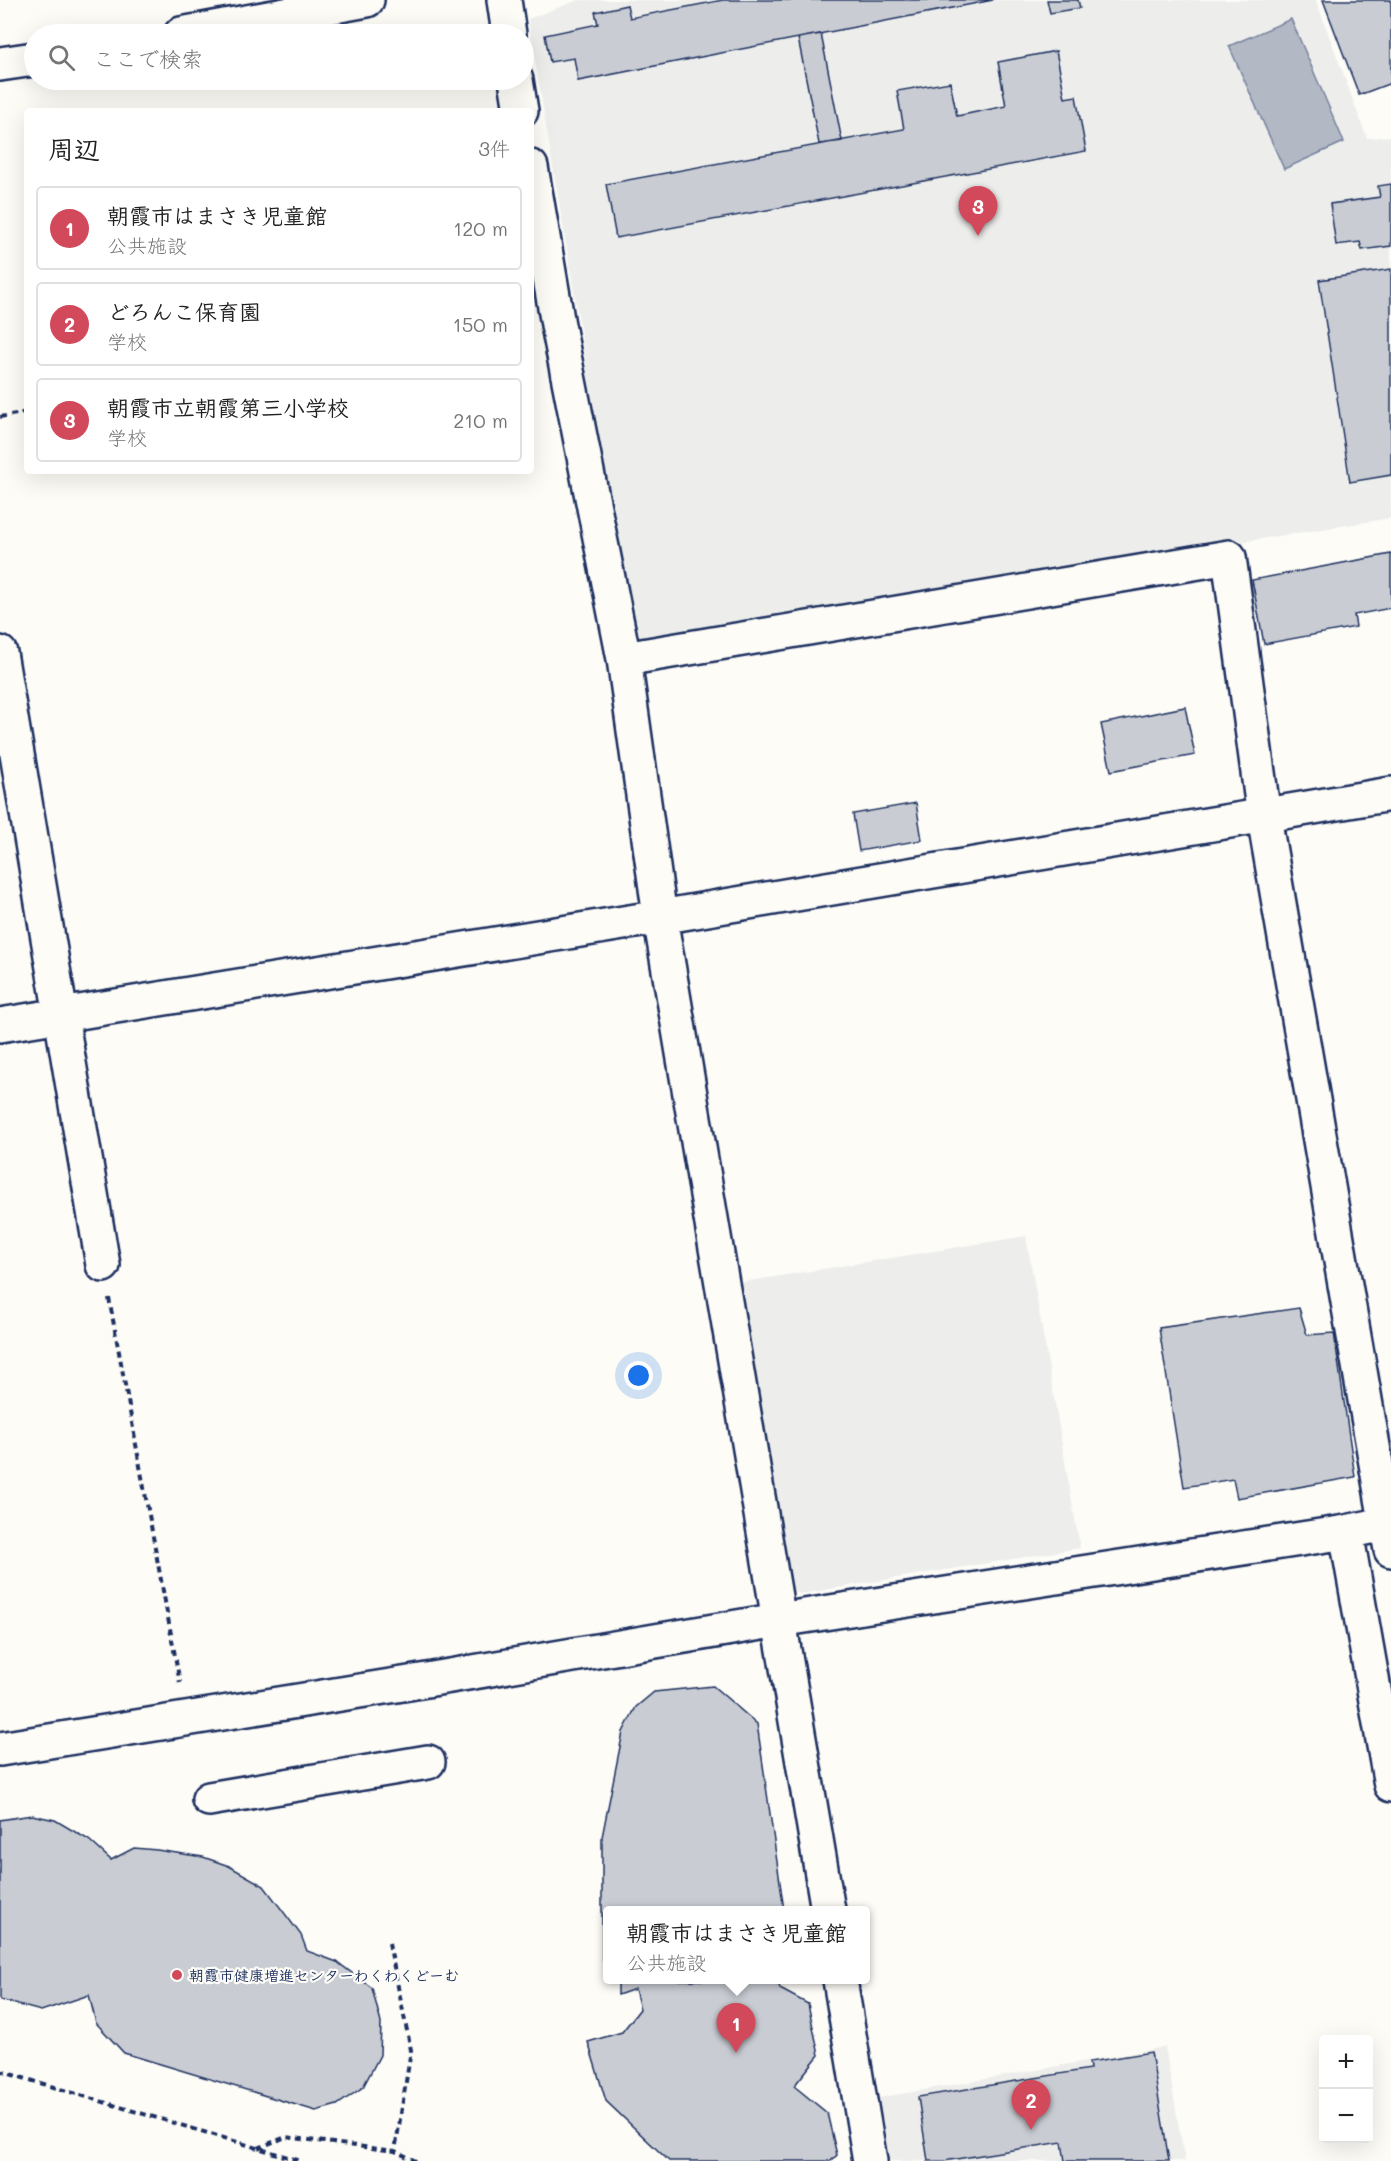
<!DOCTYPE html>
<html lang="ja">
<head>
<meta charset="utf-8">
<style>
	body { margin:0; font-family:Mali,"Klee One",sans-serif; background:#f6f6f6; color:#222 }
	.controls { position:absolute; right:18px; bottom:18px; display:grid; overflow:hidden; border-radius:6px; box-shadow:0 6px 24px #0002 }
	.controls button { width:54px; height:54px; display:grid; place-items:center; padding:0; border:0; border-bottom:2px solid #e0e0e0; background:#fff; color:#222; font:30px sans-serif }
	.you { position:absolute; left:639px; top:1376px; width:21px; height:21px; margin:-15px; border:4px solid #fff; border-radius:50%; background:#1a73e8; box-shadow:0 0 0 9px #1a73e833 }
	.badge { display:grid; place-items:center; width:39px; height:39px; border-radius:50%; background:#d1495b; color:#fff; font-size:20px; font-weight:700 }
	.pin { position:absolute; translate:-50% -50px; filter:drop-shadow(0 2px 3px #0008) }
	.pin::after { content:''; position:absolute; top:32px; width:21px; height:18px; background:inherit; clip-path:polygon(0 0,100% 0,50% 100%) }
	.popup { position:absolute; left:603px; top:1906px; width:267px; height:78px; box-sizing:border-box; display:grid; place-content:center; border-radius:6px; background:#fff; filter:drop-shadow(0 2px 4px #0005); font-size:20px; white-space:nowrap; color:#767676 }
	.popup b { font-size:22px; color:#222 }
	.popup::after { content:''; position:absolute; left:50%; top:100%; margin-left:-12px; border:12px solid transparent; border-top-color:#fff }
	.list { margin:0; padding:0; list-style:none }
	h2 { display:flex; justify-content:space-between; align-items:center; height:78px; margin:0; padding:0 24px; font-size:26px }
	h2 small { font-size:20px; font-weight:400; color:#767676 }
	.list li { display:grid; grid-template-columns:39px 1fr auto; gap:18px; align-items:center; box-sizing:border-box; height:84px; margin:0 12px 12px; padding:0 12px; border:2px solid #e0e0e0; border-radius:6px }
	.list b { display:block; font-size:22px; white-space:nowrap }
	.list p { margin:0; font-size:20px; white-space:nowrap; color:#767676 }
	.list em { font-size:20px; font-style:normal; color:#767676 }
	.icon { flex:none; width:33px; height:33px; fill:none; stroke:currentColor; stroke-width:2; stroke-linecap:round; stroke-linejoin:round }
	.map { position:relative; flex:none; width:1391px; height:2161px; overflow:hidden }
	.search { position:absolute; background:#fff; box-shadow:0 6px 24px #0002; left:24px; top:24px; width:510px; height:66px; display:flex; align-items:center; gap:15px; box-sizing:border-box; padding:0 21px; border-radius:33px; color:#767676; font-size:22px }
	.panel { position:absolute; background:#fff; box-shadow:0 6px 24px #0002; left:24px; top:108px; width:510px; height:366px; border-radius:6px }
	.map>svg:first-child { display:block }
	.built { fill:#edeeec }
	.water { fill:#b3b8c5; stroke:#76819c; stroke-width:1.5 }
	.building { fill:#c9ccd3; stroke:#1b2f5e; stroke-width:1.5 }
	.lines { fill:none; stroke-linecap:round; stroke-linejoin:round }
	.minor-casing { stroke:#1b2f5e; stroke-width:38 }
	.major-casing { stroke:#1b2f5e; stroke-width:38 }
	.path { stroke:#1b2f5e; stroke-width:4; stroke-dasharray:6 4.5; stroke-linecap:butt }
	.minor { stroke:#fdfcf7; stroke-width:33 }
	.major { stroke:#fdfcf7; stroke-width:33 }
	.poi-dot { fill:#d1495b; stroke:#fdfcf7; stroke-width:2 }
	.labels { text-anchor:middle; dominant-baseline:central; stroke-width:4.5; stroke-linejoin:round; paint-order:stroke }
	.poi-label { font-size:15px; font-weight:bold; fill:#1b2f5e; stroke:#fdfcf7; text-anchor:start }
</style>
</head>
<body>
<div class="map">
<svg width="1391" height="2161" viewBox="0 0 1391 2161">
	<rect width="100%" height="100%" fill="#fdfcf7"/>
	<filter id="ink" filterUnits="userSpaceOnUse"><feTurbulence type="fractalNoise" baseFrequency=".0167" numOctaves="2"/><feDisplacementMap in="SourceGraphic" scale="12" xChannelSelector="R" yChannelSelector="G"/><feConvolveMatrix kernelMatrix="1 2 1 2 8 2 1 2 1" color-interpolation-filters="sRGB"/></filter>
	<g filter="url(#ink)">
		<path class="built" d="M578 0H1316L1367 138 1391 136V518L1222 545 634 648 528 19Z
			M1026 1236 1080 1548 800 1594 787 1588 736 1283Z
			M1165 2047 1185 2161H889L878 2098Z"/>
		<path class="water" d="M1291 19 1344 142 1284 169 1229 46Z"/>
		<path class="building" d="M723 0H993L578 81 574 58 550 62 545 35 598 24 595 12 627 5 630 18Z
			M1047 0H1078L1080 8 1050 13Z
			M1323 0H1391V83L1359 95Z
			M821 34 842 141 819 144 798 38Z
			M1056 51 1065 98 1076 96 1086 151 616 238 606 184 904 129 897 91 950 82 957 116 1006 106 998 62Z
			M1391 184V246L1362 250 1360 242 1336 245 1330 204 1380 197 1378 186Z
			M1391 269V475L1350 482 1319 280Z
			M1391 554V608L1354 615 1356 627 1264 644 1252 580Z
			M1185 707 1195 755 1111 771 1101 724Z
			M916 803 922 840 859 851 853 814Z
			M1299 1308 1307 1335 1334 1333 1355 1477 1237 1498 1233 1479 1184 1487 1159 1328Z
			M713 1686 757 1724 784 1910H607V1959H602V1837L623 1732 636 1707 654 1692Z
			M32 1815 55 1820 89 1840 111 1860 134 1848 157 1850 203 1857 229 1866 264 1886 301 1935 307 1951 337 1962 372 1988 381 2023 380 2055 363 2087 337 2105 316 2111 124 2053 96 2023 89 1995 41 2011 0 2000V1820Z
			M618 1980H778L780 1989 808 2004 819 2055 794 2086 827 2113 837 2155 831 2161H669L606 2101 588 2042 622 2032 640 2009 635 1989 618 1995Z
			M1151 2052 1169 2161H1065L1062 2142 944 2161H928L918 2097 1090 2069 1089 2062Z"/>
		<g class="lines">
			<defs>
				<path id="minor" d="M504 0 509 34
					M516 80 521 111
					M531 167 558 325 624 659 660 917 828 1910
					M0 653 103 1265
					M624 659 1229 557 1264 817 1391 1550
					M0 1025 660 917 1391 794
					M1346 1532 1391 1785
					M0 1749 409 1683 779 1620 1346 1532 1385 1524 1391 1520
					M209 1799 428 1762
					M840 1980 870 2161"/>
				<path id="major" d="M181 34 367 0
					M0 64 34 59"/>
			</defs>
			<use href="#minor" class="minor-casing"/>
			<use href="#major" class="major-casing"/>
			<path class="path" d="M0 417 27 412
				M109 1298 180 1683
				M389 1943 411 2050 395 2151
				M0 2071 301 2161
				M258 2148 286 2137 395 2151 416 2161"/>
			<use href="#minor" class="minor"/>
			<use href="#major" class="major"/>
		</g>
	</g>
	<circle class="poi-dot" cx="177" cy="1975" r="6"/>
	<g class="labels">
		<g class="poi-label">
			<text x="189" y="1975">朝霞市健康増進センターわくわくどーむ</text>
		</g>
	</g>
</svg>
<div class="controls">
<button>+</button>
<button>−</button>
</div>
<div class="you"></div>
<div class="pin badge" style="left:736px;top:2053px">1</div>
<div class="popup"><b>朝霞市はまさき児童館</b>公共施設</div>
<div class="pin badge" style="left:1031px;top:2130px">2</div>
<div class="pin badge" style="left:978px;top:236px">3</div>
<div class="search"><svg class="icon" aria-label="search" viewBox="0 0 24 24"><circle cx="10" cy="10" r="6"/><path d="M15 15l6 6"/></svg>ここで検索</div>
<section class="panel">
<h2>周辺<small>3件</small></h2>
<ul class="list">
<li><span class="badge">1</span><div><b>朝霞市はまさき児童館</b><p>公共施設</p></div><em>120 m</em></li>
<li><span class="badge">2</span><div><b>どろんこ保育園</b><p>学校</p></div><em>150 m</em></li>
<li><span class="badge">3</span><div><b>朝霞市立朝霞第三小学校</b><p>学校</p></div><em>210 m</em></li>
</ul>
</section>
</div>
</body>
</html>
